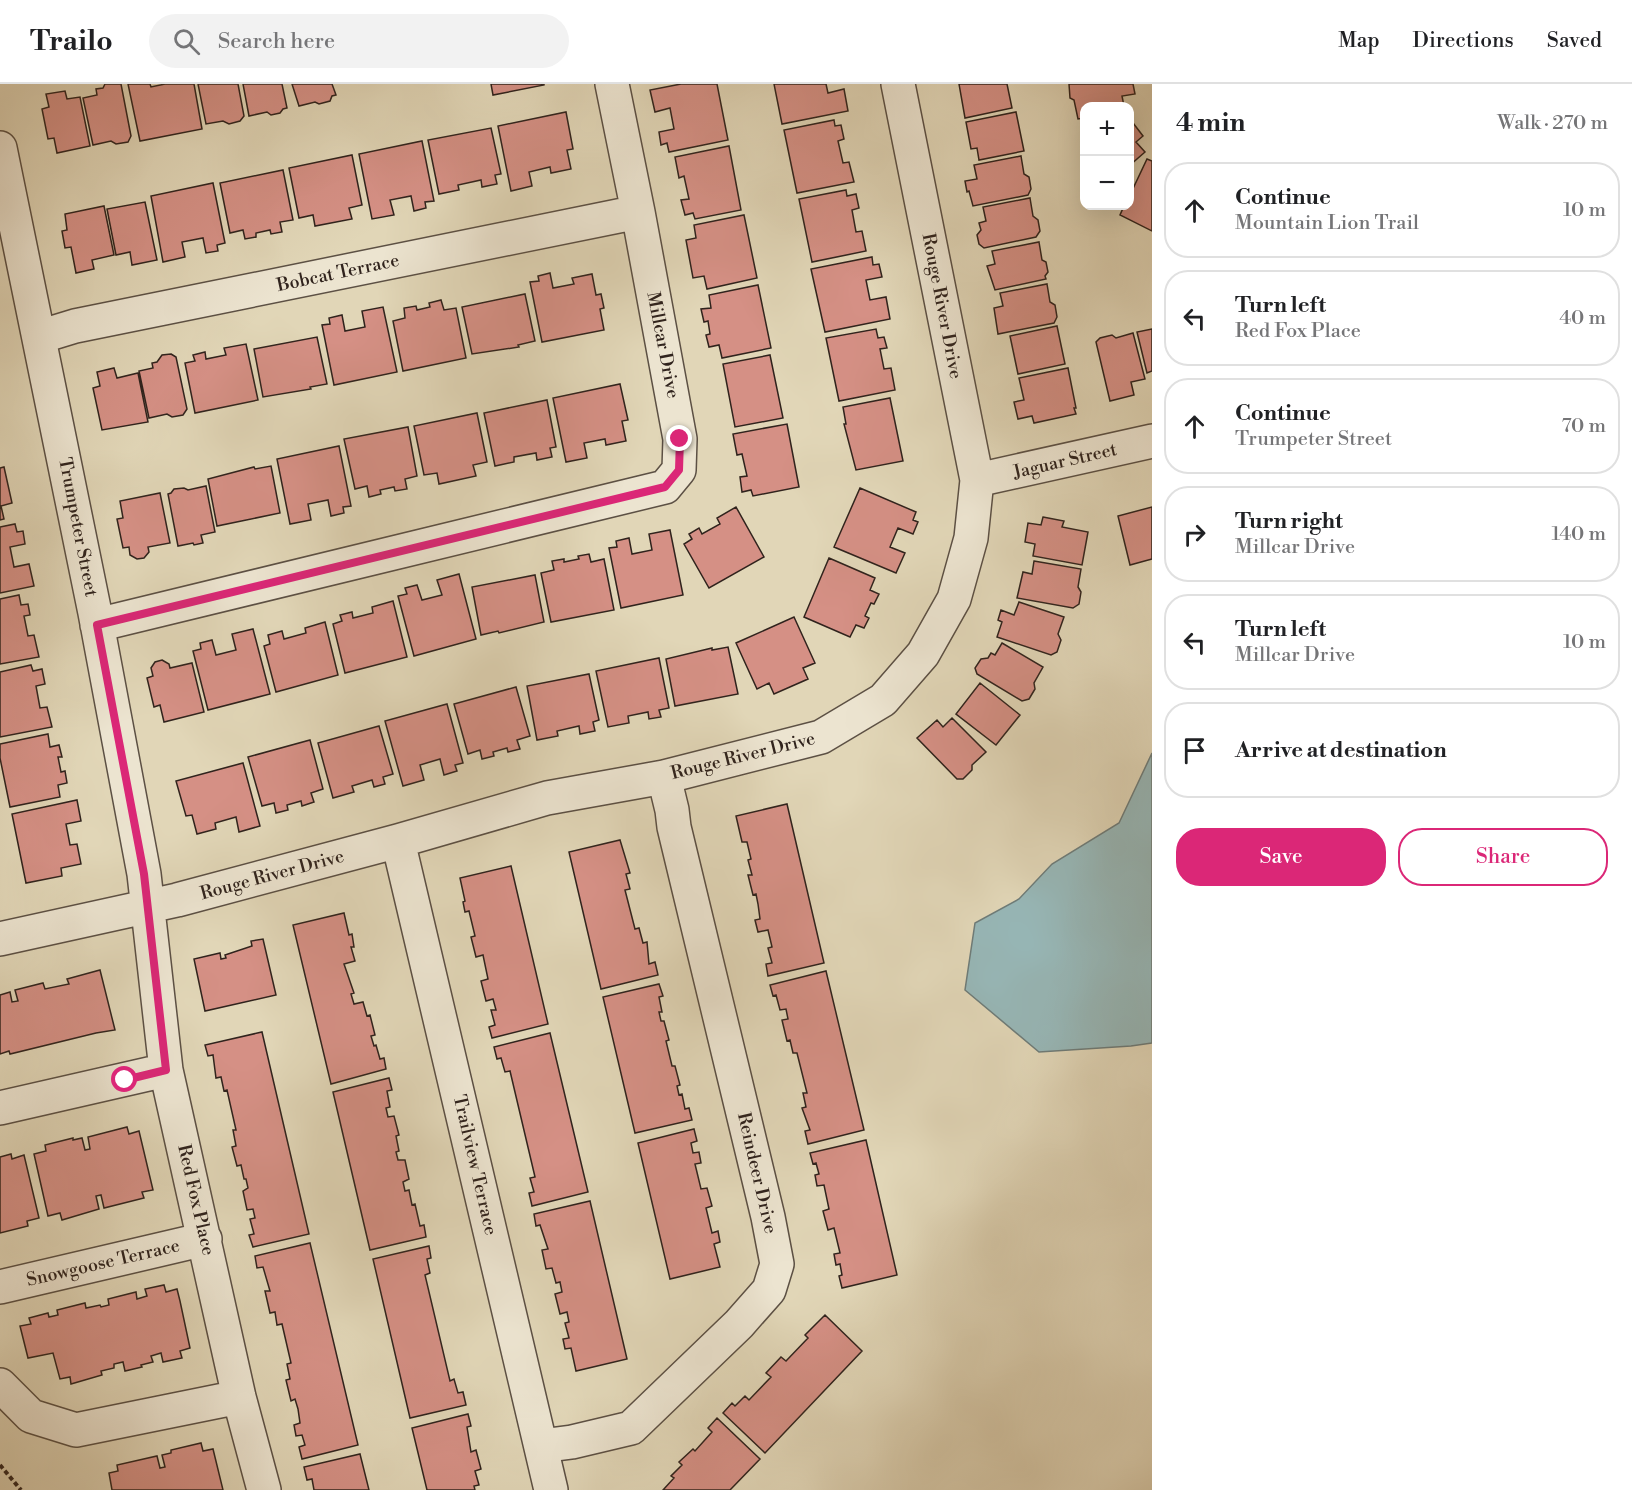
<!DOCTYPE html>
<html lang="en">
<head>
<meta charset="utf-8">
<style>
	body { margin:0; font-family:"Libre Bodoni",serif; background:#f2f2f2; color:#202124 }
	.controls { position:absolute; right:18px; top:18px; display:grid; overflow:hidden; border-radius:12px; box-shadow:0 6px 24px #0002 }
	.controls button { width:54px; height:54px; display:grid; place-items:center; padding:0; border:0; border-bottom:2px solid #e0e0e0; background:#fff; color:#202124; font:30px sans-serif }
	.stop { position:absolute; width:18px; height:18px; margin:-14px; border:4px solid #db2777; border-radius:50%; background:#fff }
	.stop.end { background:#db2777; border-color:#fff; box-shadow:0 2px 6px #0008 }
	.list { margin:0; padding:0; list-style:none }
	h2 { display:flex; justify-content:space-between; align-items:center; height:78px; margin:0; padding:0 24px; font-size:26px }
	h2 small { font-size:20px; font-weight:400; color:#757577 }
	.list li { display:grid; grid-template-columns:39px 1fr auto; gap:18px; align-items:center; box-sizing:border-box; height:96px; margin:0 12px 12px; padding:0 12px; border:2px solid #e0e0e0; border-radius:24px }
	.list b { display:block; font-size:22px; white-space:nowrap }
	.list p { margin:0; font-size:20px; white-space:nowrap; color:#757577 }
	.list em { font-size:20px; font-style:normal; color:#757577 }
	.actions { display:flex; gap:12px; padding:18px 24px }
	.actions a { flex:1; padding:14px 0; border:2px solid #db2777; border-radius:24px; text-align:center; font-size:21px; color:#db2777 }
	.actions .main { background:#db2777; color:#fff }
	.icon { flex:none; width:33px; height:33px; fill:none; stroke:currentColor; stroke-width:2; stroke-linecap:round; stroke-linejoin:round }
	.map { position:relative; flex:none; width:1152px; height:1406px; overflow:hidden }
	header { display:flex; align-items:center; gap:36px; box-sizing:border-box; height:84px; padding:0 30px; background:#fff; border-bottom:2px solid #e0e0e0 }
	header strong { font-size:28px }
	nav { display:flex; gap:33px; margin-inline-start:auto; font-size:21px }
	.search { width:420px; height:54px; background:#f2f2f2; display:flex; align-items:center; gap:15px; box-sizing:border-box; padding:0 21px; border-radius:33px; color:#757577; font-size:22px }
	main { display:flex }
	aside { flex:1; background:#fff }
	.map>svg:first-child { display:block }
	.water { fill:#97b7b7; stroke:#6e7c79; stroke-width:1.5 }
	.building { fill:#d59085; stroke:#30231d; stroke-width:1.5 }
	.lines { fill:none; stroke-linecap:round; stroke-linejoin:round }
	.street-casing { stroke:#5c5044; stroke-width:36 }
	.path { stroke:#30231d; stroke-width:4; stroke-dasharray:4.5 3; stroke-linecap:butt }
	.street { stroke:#ece4d0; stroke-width:33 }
	.route { stroke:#db2777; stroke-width:8 }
	.labels { text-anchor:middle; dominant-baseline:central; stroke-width:6; stroke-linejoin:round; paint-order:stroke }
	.street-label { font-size:18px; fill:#30231d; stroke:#ece4d0 }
</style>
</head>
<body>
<header>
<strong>Trailo</strong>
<div class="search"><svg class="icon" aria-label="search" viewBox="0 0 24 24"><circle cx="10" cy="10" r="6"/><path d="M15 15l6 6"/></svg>Search here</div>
<nav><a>Map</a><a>Directions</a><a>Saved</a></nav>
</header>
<main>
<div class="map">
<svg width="1152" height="1406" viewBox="0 0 1152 1406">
	<rect width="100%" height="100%" fill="#e1d6b7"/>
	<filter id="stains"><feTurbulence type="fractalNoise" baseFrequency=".00333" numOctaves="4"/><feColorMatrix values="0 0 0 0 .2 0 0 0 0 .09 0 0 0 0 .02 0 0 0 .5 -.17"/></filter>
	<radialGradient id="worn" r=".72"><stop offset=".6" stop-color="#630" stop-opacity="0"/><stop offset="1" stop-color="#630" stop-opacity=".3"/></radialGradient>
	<path class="water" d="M1152 669V959L1131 962 1039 968 965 906 975 839 1019 815 1052 780 1119 739Z"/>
	<path class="building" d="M105 0H121L131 52 128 58 116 60 111 57 93 61 83 14 97 11 96 5 103 4Z
		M128 0H150L151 3 165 0H194L202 45 140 57Z
		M198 0H238L244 32 240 37 229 40 223 37 206 40Z
		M243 0H282L287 24 283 25 280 29 271 31 267 28 249 32Z
		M292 0H332L336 11 332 12 330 17 319 20 315 18 299 22Z
		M491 0H544V1L493 11Z
		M681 0H717L728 56 669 68 667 59 661 61 659 48 674 45 670 24 655 28 650 6Z
		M774 0H826L828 9 844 5 848 27 782 40Z
		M959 0H1007L1012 24 965 34Z
		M1069 0H1133L1135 10 1122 12 1124 22H1084V34L1078 35 1074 16 1070 14Z
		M65 7 67 15 80 13 90 62 57 69 54 54 48 55 42 25 49 23 46 10Z
		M566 28 573 65 567 66 571 85 551 89 550 83 529 88 532 102 511 107 498 42Z
		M1016 28 1024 67 979 76 977 64 971 65 966 38Z
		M1130 35 1143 52 1136 58 1145 68 1130 81Z
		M834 36 835 42 841 41 844 55 838 57 843 79 849 78 854 98 797 109 784 46Z
		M491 44 501 90 495 91 497 100 482 103 481 96 458 101 459 106 439 110 428 56Z
		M422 57 434 117 425 118 426 124 414 127 411 112 390 116 394 131 372 135 359 70Z
		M729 62 741 126 695 135 693 129 685 131 681 116 689 115 684 92 679 94 675 73Z
		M352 71 362 121 349 124 352 135 315 142 313 131 299 134 289 84Z
		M1021 72 1024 90 1029 93 1031 105 1028 111 973 122 969 107 967 108 965 97 977 95 974 81Z
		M1147 75 1152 77V147L1120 131 1124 122H1130V111Z
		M283 86 293 136 280 138 282 148 271 150 270 146 256 149V153L245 155 243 146 230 149 220 99Z
		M213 99 225 159 217 161 218 167 206 169 203 154 182 158 185 173 163 178 151 112Z
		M846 106 847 112 856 110 859 124 852 126 856 148 862 147 866 167 812 178 799 115Z
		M1030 114 1033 132 1038 136 1040 147 1036 153 984 164 979 160 977 151 981 146 979 139 986 137 983 123Z
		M145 118 157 176 132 181 130 168 116 171 107 125Z
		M104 122 114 171 92 176 94 185 76 189 71 163 65 164 62 147 67 146 65 130Z
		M744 131 757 194 707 205 704 192 693 194 686 156 696 154 694 141Z
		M1039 158 1042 176 1046 178 1048 188 1045 192 1046 195 995 206 987 182 995 180 992 167Z
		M872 173 873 181 879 180 882 193 866 196 870 216 886 213 890 235 825 248 811 185Z
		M550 189 553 204 574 200 572 194 592 190 596 211 601 210 604 224 600 225 604 246 542 258 530 198 539 197 538 192Z
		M1047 200 1050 218 1055 221 1057 233 1054 239 998 250 994 224 1003 222 1000 209Z
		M758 201 771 264 722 274 719 261 709 263 706 251 710 250 708 237 704 238 701 225 711 224 709 211Z
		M525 210 535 257 518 261 519 263 472 270 462 223Z
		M441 216 444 226 456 224 466 274 403 287 393 237 405 234 404 224 416 222 417 226 430 223 429 219Z
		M383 223 397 288 334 301 322 241 330 240 329 234 342 231 345 247 365 243 362 227Z
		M1057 242 1065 280 1018 290 1010 252Z
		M876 245 878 254 884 253 887 264 880 265 884 285 891 284 895 306 839 317 826 254Z
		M1152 245V287L1147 289 1137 248Z
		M1133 249 1145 295 1131 298 1134 311 1110 317 1096 258 1100 254 1112 251 1116 254Z
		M317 253 327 300 310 303 311 305 263 313 254 265Z
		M246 260 258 316 195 329 185 279 195 277 193 271 205 268 206 275 226 271 224 264Z
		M171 270 176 273 187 325 183 331 172 333 167 330 149 334 139 287 153 284 152 279 157 278 162 271Z
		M770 271 783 334 735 343 723 280Z
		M114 284 117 294 138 289 148 338 102 346 93 304 100 302 97 288Z
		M1068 284 1076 324H1074L1076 330 1034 339 1032 332 1018 335 1014 318 1024 316 1019 294Z
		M620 300 628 336 622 337 626 357 606 361 605 355 584 359 587 374 566 378 553 314Z
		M890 314 903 377 856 386 844 340H846L843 323Z
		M547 316 556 363 550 364 552 373 537 376 536 369 514 373V378L495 382 484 329Z
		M477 329 487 378 473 381 476 392 439 400 437 389 424 391 414 342Z
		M787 340 799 403 753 412 751 406 742 408 740 393 747 392 742 370 737 371 733 350Z
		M408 343 417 392 405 395 407 405 395 407 394 403 380 406 381 410 369 413 367 402 355 405 344 355Z
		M339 362 351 422 343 423 344 429 331 432 328 416 308 420 311 436 290 440 277 375Z
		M271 382 280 429 217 442 208 395 254 383 255 385Z
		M4 383 12 419 1 422 4 435 0 436V384Z
		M206 402 215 448 201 451 203 459 194 461 193 459 178 462 168 410 171 409 174 405 184 404 188 406Z
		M860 404 916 428 913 436 918 438 913 450 898 444 890 463 905 469 896 489 834 463Z
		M160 409 170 459 148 463 149 468 144 474 137 475 130 471 129 463 123 464 117 435 123 434 120 417Z
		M736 423 764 473 709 504 684 460 692 455 689 450 699 444 702 450 720 440 717 434Z
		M1152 423V475L1130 481 1118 432Z
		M1043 433 1064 437 1062 443 1088 448 1082 481 1033 472 1035 460 1025 458 1028 439 1041 441Z
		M15 440 17 448 23 447 25 460 10 463 14 483 29 480 34 502 0 509V443Z
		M670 446 683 511 621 524 609 464 617 463 616 457 629 454 632 470 652 466 649 450Z
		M589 470 591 478 604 475 614 526 551 538 541 489 554 486 552 477 564 475V478L579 475 578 472Z
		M829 474 875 494 870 506 879 510 874 520 871 519 865 532 869 534 864 544 856 541 850 553 804 533Z
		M1034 477 1081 485 1078 503 1081 508 1079 520 1073 524 1017 514 1023 488 1032 490Z
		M459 490 476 555 414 572 398 512 407 510 405 504 417 501 422 516 442 511 437 496Z
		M535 491 544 538 499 549 498 547 481 551 472 503Z
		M19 511 21 521 28 520 30 531 24 532 28 552 34 551 39 573 0 580V515Z
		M393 517 407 573 345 589 333 540 342 537 340 531 352 528 353 534 373 529 372 523Z
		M1019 518 1064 533 1058 550 1061 556 1057 568 1051 571 997 553 1002 538 998 536 1001 526 1014 531Z
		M794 533 815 579 803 584 808 595 774 610 769 599 757 605 736 559Z
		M325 538 338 591 276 608 264 562 270 560 268 551 282 547 284 555 306 549 305 544Z
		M253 545 270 610 208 626 193 567 201 565 200 559 212 556 216 571 236 566 232 550Z
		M1002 559 1043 583 1034 599 1035 605 1029 615 1022 617 977 590 975 584 981 575 988 574 991 569 995 571Z
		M728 563 738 610 675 622 666 575 712 564V566Z
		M659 574 669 624 659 626 661 633 649 635 648 628 628 632 629 639 608 643 596 587Z
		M162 576 169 580 170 584 192 579 204 628 164 638 160 621 154 623 147 594 153 592 151 584 155 578Z
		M31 581 33 587 42 585 45 600 36 602 40 624 47 623 52 643 0 653V588Z
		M589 590 599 636 593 638 595 647 580 650 579 642 557 647 558 652 537 656 527 602Z
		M980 599 1020 631 996 661 956 630Z
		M516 603 530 652 517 656 520 665 508 668 507 664 493 668 494 672 482 675 480 666 468 670 454 620Z
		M447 620 463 679 455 681 457 687 444 691 440 675 420 681 424 696 403 702 385 637Z
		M952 634 986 668 972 681V686L963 695H957L917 654 937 636 943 643Z
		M379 642 393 690 383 693 385 700 374 703 372 696 352 702 354 708 333 714 318 659Z
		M48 650 50 663 59 661 62 673H58L61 688 65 687 67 699 58 701 60 713 10 723 0 674V660Z
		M310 656 323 705 311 709 314 718 302 722 301 717 287 721 288 726 276 729 274 719 262 722 248 673Z
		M243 679 260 742 239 748 236 733 215 739 216 745 197 750 192 731 186 732 176 697Z
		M77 716 81 737 66 740 70 761 77 760 81 780 61 784 62 792 26 799 12 730Z
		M787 720 824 879 768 892 766 880 772 879 768 864 772 863 768 846 758 848 755 836 760 835 758 820 756 810 753 811 748 791H752L748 776 751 775 747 758H742L736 732Z
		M620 756 630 789 626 790 630 805 625 806 635 845 639 844 643 859 647 858 649 880 655 878 658 891 601 905 569 768Z
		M511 782 548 940 492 954 489 943 495 941 491 926H496L493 915 486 917 481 897 488 895 483 871 476 873 471 853 475 852 469 827 465 828 463 818 465 817 460 794Z
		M344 829 349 851 352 850 354 863H351L355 877 344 880 354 909 351 910 354 920 363 918 367 932 370 931 375 951 371 952 374 962 376 961 380 975 384 974 386 985 331 1000 293 841Z
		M263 855 276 911 205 927 194 875 220 869 221 875 226 874 225 871 252 862 251 857Z
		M100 886 115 946 96 949 10 970 9 967 0 970V911L10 908 12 918 18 917 15 906 43 899 45 905 69 900 67 895Z
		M826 887 864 1046 808 1060 805 1047 810 1046 802 1024 806 1023 803 1009H807L797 969H793L790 956 787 957 782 936 788 935 786 925 780 926 776 911 773 912 770 901Z
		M659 900 663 912 659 913 662 928H659L661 937H664L669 956 666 957 672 982H675L680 1001 677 1002 679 1011 682 1010 685 1025 689 1024 692 1036 635 1049 603 913Z
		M262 948 309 1150 253 1163 249 1151 254 1150 250 1135 255 1134 253 1125 247 1126 243 1107 248 1104 246 1095H244L241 1081 237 1082 232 1063 236 1062 233 1046H236L227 1006 224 1007 221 993 216 994 213 971 208 972 205 961Z
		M550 949 588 1108 532 1122 529 1109 534 1108 530 1094 535 1093 510 987 505 988 501 974 497 975 494 963Z
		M389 994 392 1006 387 1007 390 1023 386 1024 388 1033 394 1032 399 1051 396 1052 399 1067 396 1068 398 1076H405L409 1095 403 1098 405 1107 409 1106 412 1121 415 1120 420 1142 424 1141 426 1153 370 1166 333 1008Z
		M127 1043 129 1050 139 1047 153 1106 142 1108 144 1114 104 1124 101 1111 96 1112 99 1125 62 1136 60 1129 48 1132 34 1070 46 1067 45 1061 73 1054V1056L82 1054 85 1066 90 1065 88 1053Z
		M694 1045 697 1057 691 1059 693 1069 699 1068 701 1079 695 1080 701 1105 707 1104 712 1122 706 1124 712 1149 718 1147 720 1158 714 1160 720 1183 670 1195 638 1059Z
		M866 1056 897 1191 842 1204 839 1192 842 1191 840 1180 836 1181 834 1170 840 1169 834 1144 828 1146 823 1127 829 1125 824 1101 817 1102 815 1091 819 1090 816 1079 813 1080 810 1069Z
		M11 1070 12 1075 24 1071 39 1134 27 1137 28 1142 0 1149V1073Z
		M590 1117 627 1275 576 1287 571 1264 565 1265 563 1255 569 1254 565 1239 569 1238 567 1228 560 1230 555 1210 562 1208 560 1198 556 1199 552 1184 546 1185 542 1166 548 1165 540 1141 536 1142 534 1130Z
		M310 1159 358 1361 302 1375 299 1363 305 1361 302 1351 296 1352 294 1341 300 1339 298 1325 295 1315 291 1317 286 1296 290 1295 287 1280 291 1279 282 1240 277 1241 275 1228 270 1229 265 1207H270L263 1183 257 1184 255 1172Z
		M429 1162 431 1174 427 1175 430 1189 425 1191 450 1297 454 1295 458 1309 463 1308 466 1321 410 1334 373 1175Z
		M164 1201 166 1208 177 1205 180 1217 190 1264 180 1267 182 1274 163 1278 161 1269 151 1272 153 1278 141 1281 142 1283 125 1287 123 1278 114 1280V1284L101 1287 102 1291 71 1300 70 1293 60 1295 53 1269 28 1274 20 1242 31 1240 29 1234 48 1229 49 1233 58 1231 57 1226 85 1219 86 1224 100 1221 101 1223 109 1221 108 1215 136 1208 137 1215 147 1212 145 1205Z
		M825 1231 862 1267 765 1369 723 1329 732 1319 735 1322 745 1312 749 1316 771 1293 766 1289 781 1273 786 1277 808 1254 805 1251Z
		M468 1330 471 1342 467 1343 471 1368 476 1366 481 1385 475 1387 479 1401 474 1402 475 1406H427L412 1344Z
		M717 1334 760 1375 730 1406H663L674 1394 671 1392 682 1381 679 1378 693 1365 695 1367 712 1348 708 1344Z
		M201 1359 203 1367 213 1365 223 1406H112L109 1389 118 1387 117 1381 157 1372 160 1384 165 1383 162 1371 171 1369V1366Z
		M360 1370 369 1406H314L312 1395 307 1396 304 1383Z"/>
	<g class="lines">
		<defs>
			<path id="street" d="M0 64 95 529 144 790 166 986 239 1313 264 1406
				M39 253 75 242 638 128
				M977 396 1152 357
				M97 541 665 403 679 386 680 355 638 128 612 0
				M398 757 551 1406
				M0 855 177 816 398 757 547 714 664 693 821 653 883 616 923 570 954 515 971 454 977 396 898 0
				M0 1024 166 986
				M0 1203 205 1155
				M0 1301 31 1332 76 1346 239 1313
				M541 1362 572 1358 631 1344 739 1240 769 1206 777 1180 768 1133 674 743 672 726 664 693"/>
		</defs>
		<use href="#street" class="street-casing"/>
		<path class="path" d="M0 1381 21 1406"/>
		<use href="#street" class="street"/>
	</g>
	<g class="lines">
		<path class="route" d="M125 996 166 986 144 790 97 541 665 403 679 386 680 355"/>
	</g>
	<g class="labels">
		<g class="street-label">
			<text transform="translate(338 189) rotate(-12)">Bobcat Terrace</text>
			<text transform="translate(942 222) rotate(79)">Rouge River Drive</text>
			<text transform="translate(663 261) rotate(79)">Millcar Drive</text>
			<text transform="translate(1065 377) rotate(-13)">Jaguar Street</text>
			<text transform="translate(78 443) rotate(79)">Trumpeter Street</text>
			<text transform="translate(743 672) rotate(-14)">Rouge River Drive</text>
			<text transform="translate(272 791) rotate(-15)">Rouge River Drive</text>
			<text transform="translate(475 1081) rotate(77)">Trailview Terrace</text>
			<text transform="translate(757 1089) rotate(77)">Reindeer Drive</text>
			<text transform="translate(196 1116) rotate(77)">Red Fox Place</text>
			<text transform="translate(103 1179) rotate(-13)">Snowgoose Terrace</text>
		</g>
	</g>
	<rect width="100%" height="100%" filter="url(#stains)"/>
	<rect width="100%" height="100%" fill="url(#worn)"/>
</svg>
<div class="controls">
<button>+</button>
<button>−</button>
</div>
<div class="stop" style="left:125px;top:996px"></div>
<div class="stop end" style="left:680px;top:355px"></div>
</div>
<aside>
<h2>4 min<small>Walk · 270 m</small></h2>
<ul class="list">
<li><svg class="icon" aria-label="ahead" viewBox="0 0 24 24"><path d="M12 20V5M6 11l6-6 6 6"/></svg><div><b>Continue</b><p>Mountain Lion Trail</p></div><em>10 m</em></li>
<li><svg class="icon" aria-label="left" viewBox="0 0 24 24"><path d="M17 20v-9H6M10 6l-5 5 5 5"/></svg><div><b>Turn left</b><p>Red Fox Place</p></div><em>40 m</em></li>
<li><svg class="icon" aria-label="ahead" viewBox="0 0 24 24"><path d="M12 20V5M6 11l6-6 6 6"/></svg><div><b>Continue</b><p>Trumpeter Street</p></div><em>70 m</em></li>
<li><svg class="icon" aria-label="right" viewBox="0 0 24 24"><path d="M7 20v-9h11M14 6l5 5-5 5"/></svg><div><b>Turn right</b><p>Millcar Drive</p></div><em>140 m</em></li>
<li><svg class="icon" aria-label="left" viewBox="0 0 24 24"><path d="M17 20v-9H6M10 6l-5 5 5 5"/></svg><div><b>Turn left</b><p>Millcar Drive</p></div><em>10 m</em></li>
<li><svg class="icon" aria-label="arrive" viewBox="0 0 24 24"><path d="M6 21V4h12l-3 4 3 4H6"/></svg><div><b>Arrive at destination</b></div></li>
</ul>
<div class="actions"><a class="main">Save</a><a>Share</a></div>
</aside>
</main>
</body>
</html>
